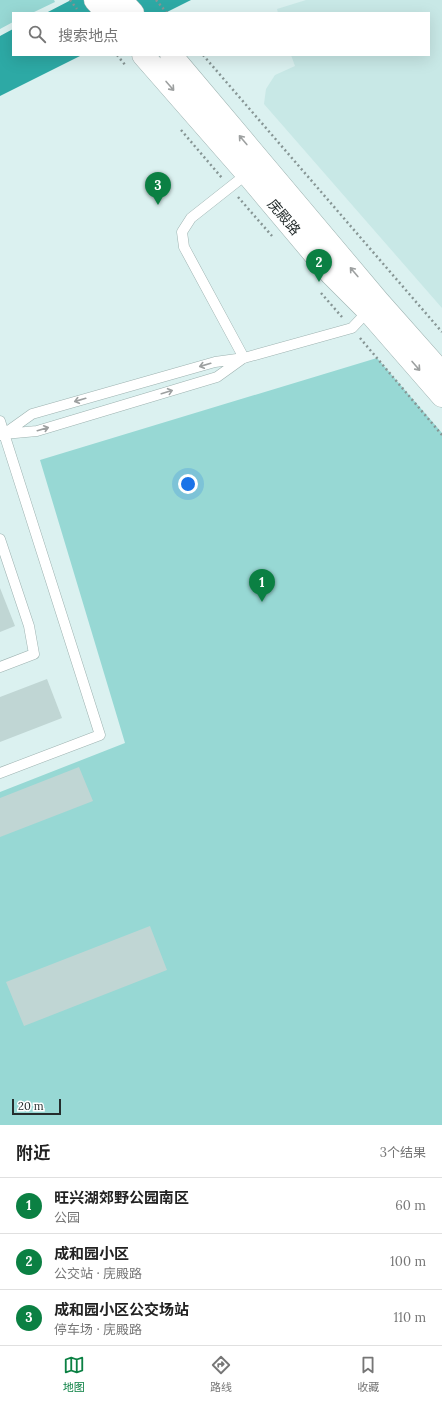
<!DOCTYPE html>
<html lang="zh">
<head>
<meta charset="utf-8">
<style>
	body { margin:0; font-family:Lora,"Noto Sans SC",serif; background:#f6f6f6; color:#222 }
	.scale { position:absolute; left:12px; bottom:10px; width:49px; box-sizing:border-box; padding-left:4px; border:2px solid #252d2d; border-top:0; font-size:11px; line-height:14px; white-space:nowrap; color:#252d2d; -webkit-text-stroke:3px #fff; paint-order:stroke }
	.you { position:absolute; left:188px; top:484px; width:14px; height:14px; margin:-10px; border:3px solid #fff; border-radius:50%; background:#1a73e8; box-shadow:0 0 0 6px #1a73e833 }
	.badge { display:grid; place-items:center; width:26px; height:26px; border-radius:50%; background:#0b8043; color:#fff; font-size:13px; font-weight:700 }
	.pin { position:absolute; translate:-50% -33px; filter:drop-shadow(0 1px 2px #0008) }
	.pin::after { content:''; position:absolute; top:21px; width:14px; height:12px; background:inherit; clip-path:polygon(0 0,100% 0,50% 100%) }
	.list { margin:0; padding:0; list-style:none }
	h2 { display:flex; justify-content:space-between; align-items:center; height:52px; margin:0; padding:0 16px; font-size:17px }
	h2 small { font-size:13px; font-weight:400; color:#767676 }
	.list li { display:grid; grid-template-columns:26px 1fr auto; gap:12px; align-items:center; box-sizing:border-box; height:56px; padding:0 16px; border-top:1px solid #e0e0e0 }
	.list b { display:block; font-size:15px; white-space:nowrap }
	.list p { margin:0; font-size:13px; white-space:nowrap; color:#767676 }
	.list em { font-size:13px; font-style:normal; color:#767676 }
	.icon { flex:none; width:22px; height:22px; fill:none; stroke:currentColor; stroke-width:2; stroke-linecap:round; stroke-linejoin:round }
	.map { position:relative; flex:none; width:442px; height:1125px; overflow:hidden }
	.search { position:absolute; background:#fff; box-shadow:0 4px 16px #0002; left:12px; right:12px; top:12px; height:44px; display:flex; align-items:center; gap:10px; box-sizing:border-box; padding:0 14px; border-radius:0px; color:#767676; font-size:15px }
	.sheet { height:220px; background:#fff }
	nav { display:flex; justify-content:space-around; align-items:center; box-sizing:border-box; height:56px; border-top:1px solid #e0e0e0; background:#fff; font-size:11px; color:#767676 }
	nav a { display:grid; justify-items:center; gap:2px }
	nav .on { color:#0b8043 }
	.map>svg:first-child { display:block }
	.built { fill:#c8e8e6 }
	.green { fill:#97d8d4 }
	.water { fill:#2da9a5 }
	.building { fill:#c0d6d4 }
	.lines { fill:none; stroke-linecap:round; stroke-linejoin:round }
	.service-casing { stroke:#9db2b0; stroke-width:11 }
	.secondary-casing { stroke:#9db2b0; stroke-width:23 }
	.path { stroke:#869594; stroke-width:2.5; stroke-dasharray:2 3; stroke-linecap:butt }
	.service { stroke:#fff; stroke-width:10 }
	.secondary { stroke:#fff; stroke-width:22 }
	.oneway { stroke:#9da0a0 }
	.labels { text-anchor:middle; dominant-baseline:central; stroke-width:3.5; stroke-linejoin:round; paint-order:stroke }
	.street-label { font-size:14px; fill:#252d2d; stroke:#fff }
</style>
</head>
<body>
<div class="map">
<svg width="442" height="1125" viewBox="0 0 442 1125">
	<rect width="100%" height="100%" fill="#dbf1f0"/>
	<path class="built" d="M306 0H442V308L264 104 266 89 275 75 295 66 291 55H429V13H278L277 9Z"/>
	<path class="green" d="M0 0H54L55 2 32 13H13V22L0 29Z
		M377 358 442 433V1125H0V792L125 743 40 460Z"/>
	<path class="water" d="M71 0H191L165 13H46Z
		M13 29V55H82L0 96V36Z"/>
	<path class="building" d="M0 588 15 626 0 632Z
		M47 679 62 718 0 742V697Z
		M79 767 93 801 0 837V798Z
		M150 926 167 970 24 1026 6 982Z"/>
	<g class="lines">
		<defs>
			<path id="service" d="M244 358 184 247 182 232 191 218 248 173
				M0 421 100 735 0 773
				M4 434 37 431 217 377 242 359
				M0 435 4 434 32 414 215 362 244 358 352 328 370 309
				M0 539 29 626 34 654 0 667"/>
			<path id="secondary" d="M95 0 107 13
				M121 0 133 13
				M143 55 247 174 331 274 368 311 442 396
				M171 55 379 302 442 373"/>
		</defs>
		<use href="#service" class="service-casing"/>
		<use href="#secondary" class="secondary-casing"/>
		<path class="path" d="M70 0 77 9
			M156 0 167 13
			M117 55 126 66
			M203 55 442 332
			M181 130 222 178
			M238 197 272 236
			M321 293 342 317
			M360 338 442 435"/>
		<use href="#service" class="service"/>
		<use href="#secondary" class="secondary"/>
	</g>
	<defs><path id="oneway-shaft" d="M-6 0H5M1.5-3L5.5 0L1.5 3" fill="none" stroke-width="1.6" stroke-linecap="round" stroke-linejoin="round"/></defs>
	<g class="oneway">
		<use href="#oneway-shaft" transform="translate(170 86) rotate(49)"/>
		<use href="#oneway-shaft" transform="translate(243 140) rotate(-130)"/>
		<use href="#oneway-shaft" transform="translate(354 272) rotate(-130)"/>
		<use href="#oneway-shaft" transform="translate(205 365) rotate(164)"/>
		<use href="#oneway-shaft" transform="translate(416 366) rotate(49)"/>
		<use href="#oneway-shaft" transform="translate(167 392) rotate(-17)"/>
		<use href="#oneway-shaft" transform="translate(80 400) rotate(164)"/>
		<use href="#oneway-shaft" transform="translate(43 429) rotate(-16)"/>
	</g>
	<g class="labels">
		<g class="street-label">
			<text transform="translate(284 217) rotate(50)">庑殿路</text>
		</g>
	</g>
</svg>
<div class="scale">20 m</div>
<div class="you"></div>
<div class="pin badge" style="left:262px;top:602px">1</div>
<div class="pin badge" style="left:319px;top:282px">2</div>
<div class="pin badge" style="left:158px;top:205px">3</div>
<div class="search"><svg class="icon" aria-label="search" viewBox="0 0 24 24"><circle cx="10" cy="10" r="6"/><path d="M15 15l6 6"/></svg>搜索地点</div>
</div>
<section class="sheet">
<h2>附近<small>3个结果</small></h2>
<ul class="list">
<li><span class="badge">1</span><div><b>旺兴湖郊野公园南区</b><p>公园</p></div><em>60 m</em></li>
<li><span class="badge">2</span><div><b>成和园小区</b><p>公交站 · 庑殿路</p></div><em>100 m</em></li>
<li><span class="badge">3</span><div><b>成和园小区公交场站</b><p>停车场 · 庑殿路</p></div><em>110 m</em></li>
</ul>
</section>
<nav>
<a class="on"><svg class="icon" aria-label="map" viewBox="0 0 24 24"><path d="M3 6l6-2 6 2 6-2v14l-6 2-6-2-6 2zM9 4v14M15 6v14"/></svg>地图</a>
<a><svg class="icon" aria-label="directions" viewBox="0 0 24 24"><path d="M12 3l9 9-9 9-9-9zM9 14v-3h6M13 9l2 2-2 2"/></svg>路线</a>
<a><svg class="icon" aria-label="saved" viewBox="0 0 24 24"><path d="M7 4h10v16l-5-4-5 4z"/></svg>收藏</a>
</nav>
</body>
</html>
